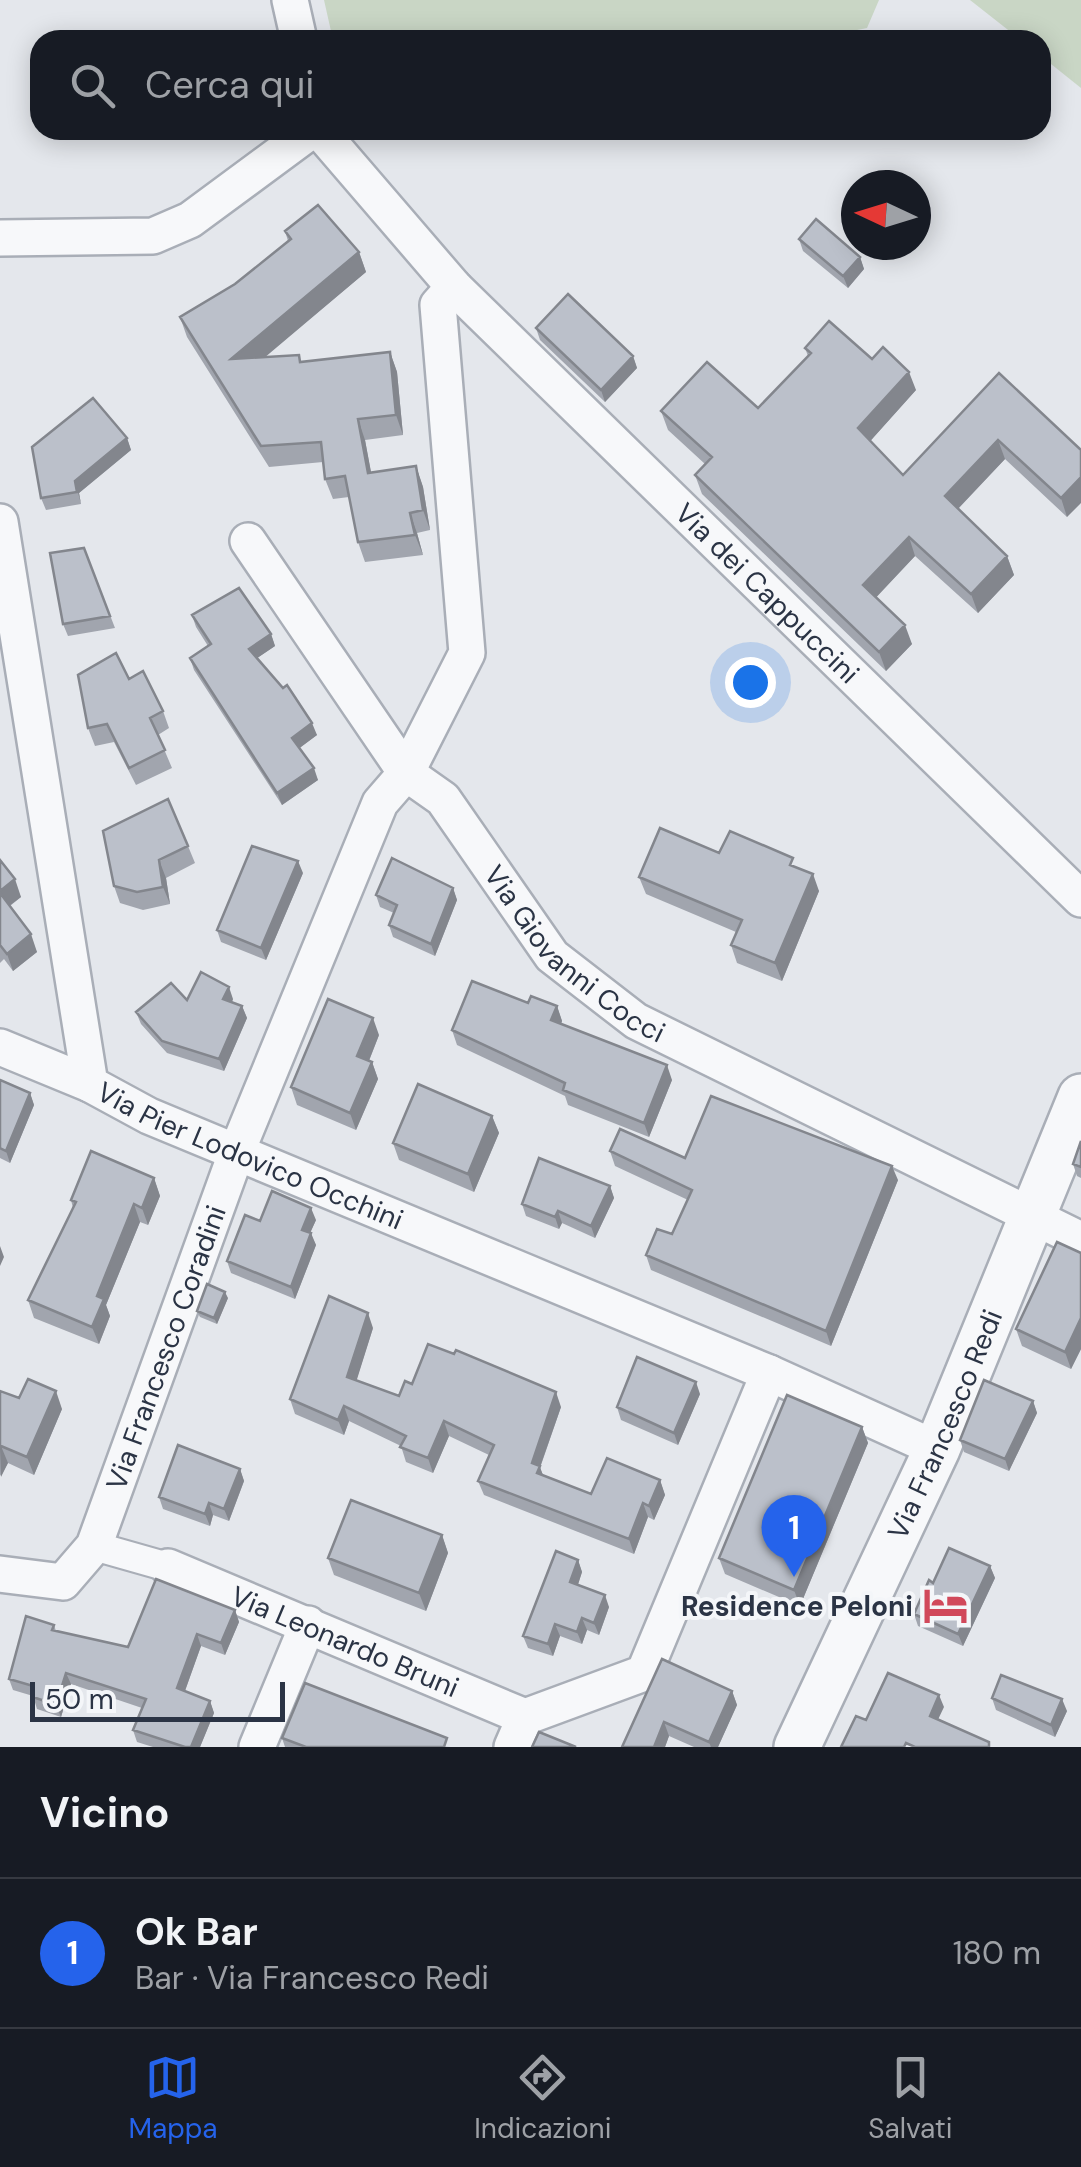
<!DOCTYPE html>
<html lang="it">
<head>
<meta charset="utf-8">
<style>
	body { margin:0; font-family:"DM Sans",sans-serif; background:#242831; color:#f1f3f6 }
	.compass { position:absolute; left:841px; top:170px; width:90px; height:90px; border-radius:50%; background:#171b24; box-shadow:0 5px 25px #0003; rotate:274deg }
	.scale { position:absolute; left:30px; bottom:25px; width:255px; box-sizing:border-box; padding-left:10px; border:5px solid #2b3445; border-top:0; font-size:28px; line-height:35px; white-space:nowrap; color:#2b3445; -webkit-text-stroke:8px #f4f6f9; paint-order:stroke }
	.you { position:absolute; left:750px; top:682px; width:35px; height:35px; margin:-25px; border:8px solid #fff; border-radius:50%; background:#1a73e8; box-shadow:0 0 0 15px #1a73e833 }
	.badge { display:grid; place-items:center; width:65px; height:65px; border-radius:50%; background:#2563eb; color:#fff; font-size:32px; font-weight:700 }
	.pin { position:absolute; translate:-50% -82px; filter:drop-shadow(0 2px 5px #0008) }
	.pin::after { content:''; position:absolute; top:52px; width:35px; height:30px; background:inherit; clip-path:polygon(0 0,100% 0,50% 100%) }
	.list { margin:0; padding:0; list-style:none }
	h2 { display:flex; justify-content:space-between; align-items:center; height:130px; margin:0; padding:0 40px; font-size:42px }
	h2 small { font-size:32px; font-weight:400; color:#9ea1a6 }
	.list li { display:grid; grid-template-columns:65px 1fr auto; gap:30px; align-items:center; box-sizing:border-box; height:150px; padding:0 40px; border-top:2px solid #363941 }
	.list b { display:block; font-size:38px; white-space:nowrap }
	.list p { margin:0; font-size:32px; white-space:nowrap; color:#9ea1a6 }
	.list em { font-size:32px; font-style:normal; color:#9ea1a6 }
	.icon { flex:none; width:55px; height:55px; fill:none; stroke:currentColor; stroke-width:2; stroke-linecap:round; stroke-linejoin:round }
	.map { position:relative; flex:none; width:1081px; height:1747px; overflow:hidden }
	.search { position:absolute; background:#171b24; box-shadow:0 5px 25px #0003; left:30px; right:30px; top:30px; height:110px; display:flex; align-items:center; gap:25px; box-sizing:border-box; padding:0 35px; border-radius:30px; color:#9ea1a6; font-size:38px }
	.sheet { height:280px; background:#171b24 }
	nav { display:flex; justify-content:space-around; align-items:center; box-sizing:border-box; height:140px; border-top:2px solid #363941; background:#171b24; font-size:28px; color:#9ea1a6 }
	nav a { display:grid; justify-items:center; gap:5px }
	nav .on { color:#2563eb }
	.map>svg:first-child { display:block }
	.green { fill:#c9d6c5 }
	.lines { fill:none; stroke-linecap:round; stroke-linejoin:round }
	.pedestrian-casing { stroke:#a9aeb7; stroke-width:32 }
	.minor-casing { stroke:#a9aeb7; stroke-width:40 }
	.tertiary-casing { stroke:#a9aeb7; stroke-width:50 }
	.pedestrian { stroke:#f7f8fa; stroke-width:28 }
	.minor { stroke:#f7f8fa; stroke-width:35 }
	.tertiary { stroke:#f7f8fa; stroke-width:45 }
	.wall { fill:#a1a5ae }
	.shaded-wall { fill:#83868d }
	.building { fill:#bbc0ca; stroke:#83868d; stroke-width:2.5 }
	.labels { text-anchor:middle; dominant-baseline:central; stroke-width:8; stroke-linejoin:round; paint-order:stroke }
	.street-label { font-size:28px; fill:#2b3445; stroke:#f4f6f9 }
	.poi-label { font-size:28px; font-weight:bold; fill:#2b3445; stroke:#f4f6f9; text-anchor:end }
</style>
</head>
<body>
<div class="map">
<svg width="1081" height="1747" viewBox="0 0 1081 1747">
	<rect width="100%" height="100%" fill="#e4e7ec"/>
	<path class="green" d="M324 0H879L867 28 808 40H333Z
		M970 0H1081V88L1041 56V40H1021Z"/>
	<g class="lines">
		<defs>
			<path id="pedestrian" d="M94 1546 168 1567"/>
			<g id="minor">
				<path d="M290 0 299 40"/>
				<path id="s1" d="M319 130 454 287 1081 899"/>
				<path d="M0 238 153 236 190 220 312 130"/>
				<path id="s2" d="M0 522 90 1084 149 1116 769 1373 937 1449"/>
				<path id="s3" d="M248 541 406 773 443 799 552 956 636 1021 1081 1240"/>
				<path d="M0 1047 90 1084"/>
				<path id="s4" d="M168 1567 525 1717"/>
				<path id="s5" d="M0 1574 63 1582 94 1546 237 1151 380 803 406 773 467 653 438 305 454 287"/>
				<path d="M257 1747 308 1624"/>
				<path d="M512 1747 525 1717 644 1673 769 1373"/>
			</g>
			<g id="tertiary">
				<path id="s6" d="M797 1747 937 1449 1081 1097"/>
			</g>
		</defs>
		<use href="#pedestrian" class="pedestrian-casing"/>
		<use href="#minor" class="minor-casing"/>
		<use href="#tertiary" class="tertiary-casing"/>
		<use href="#pedestrian" class="pedestrian"/>
		<use href="#minor" class="minor"/>
		<use href="#tertiary" class="tertiary"/>
	</g>
	<path class="wall" d="M285 231 359 252 366 272 264 357 301 362 390 352 397 372 403 435 365 440 371 473 416 466 423 487 430 530 417 533 423 555 365 562 358 542 349 497 333 499 325 479 323 462 269 467 187 337 180 317 235 284 288 241Z
		M799 239 860 257 864 269 848 288 803 251Z
		M536 328 633 356 637 368 605 402 540 340Z
		M805 348 872 359 916 390 870 441 903 475 999 373 1081 450 1067 517 1005 459 958 509 1007 556 1014 575 978 613 915 556 876 597 912 644 886 671 702 494 695 475 705 464 668 430 661 411 758 408 808 356Z
		M127 438 131 450 79 493 81 504 46 510 41 498Z
		M84 548 115 628 68 636 63 624Z
		M192 615 271 634 275 646 257 658 317 735 299 748 318 780 282 805 194 670 190 658 208 646 196 627Z
		M129 679 163 711 169 728 158 735 172 768 136 785 114 742 95 746 88 728Z
		M188 846 195 863 166 878 170 904 143 910 120 903 114 886Z
		M719 853 796 867 819 891 782 981 737 963 731 945 736 932 646 894 639 877Z
		M0 860 21 897 10 906 37 952 13 971 4 959 0 963Z
		M303 873 266 960 221 942 217 930Z
		M453 888 457 900 435 956 393 937 389 925 394 913 380 907 376 895Z
		M233 999 232 1002 242 1006 247 1018 224 1071 167 1053 141 1024 136 1012 187 1000Z
		M528 1003 557 1006 562 1021 561 1024 672 1080 649 1137 568 1105 565 1096 457 1045 452 1030Z
		M379 1035 369 1061 372 1062 378 1079 356 1130 297 1105 291 1087Z
		M0 1080 30 1093 34 1105 10 1163 0 1158Z
		M492 1116 499 1133 474 1192 399 1160 393 1143Z
		M1081 1141V1178L1077 1176 1073 1164Z
		M610 1151 898 1180 831 1346 651 1270 646 1255 672 1234 688 1200 615 1166Z
		M154 1178 160 1196 148 1225 140 1222 106 1305 110 1316 99 1344 34 1318 28 1300 73 1208 71 1200Z
		M610 1186 614 1198 595 1238 562 1223 559 1229 526 1216 522 1204Z
		M316 1220 310 1233 316 1245 295 1299 231 1273 227 1261 260 1221Z
		M1081 1253V1349L1071 1369 1022 1346 1016 1329Z
		M228 1298 217 1324 200 1317 197 1311Z
		M373 1328 356 1381 399 1396 412 1384 561 1407 540 1468 543 1475 591 1494 660 1480 665 1495 654 1520 648 1517 634 1554 484 1495 478 1481 489 1455 449 1436 433 1473 406 1462 401 1446 349 1421 344 1435 295 1414 290 1399Z
		M0 1391 19 1398 62 1409 34 1475 8 1463 0 1476Z
		M700 1394 678 1445 621 1420 617 1407Z
		M1033 1401 1037 1413 1009 1471 964 1452 960 1440Z
		M862 1427 868 1443 800 1606 725 1574 719 1558Z
		M240 1469 244 1481 229 1521 213 1515 210 1526 163 1509 159 1497Z
		M442 1535 448 1553 426 1611 334 1575 328 1558Z
		M578 1560 582 1572 578 1584 609 1607 599 1635 587 1630 582 1644 560 1636 553 1656 528 1648 523 1636Z
		M990 1566 995 1578 963 1646 918 1626 914 1614Z
		M235 1610 239 1622 225 1655 201 1646 185 1691 210 1701 214 1713 200 1747H153L137 1742 133 1730 142 1708 71 1684 61 1717 37 1709 33 1696 13 1690 9 1679 54 1625 56 1631 128 1647Z
		M662 1659 732 1691 737 1705 718 1747H694L669 1736 665 1747Z
		M992 1698 1067 1711 1055 1737 996 1710Z
		M282 1738 451 1747H285Z"/>
	<path class="shaded-wall" d="M359 252 366 272 238 380 231 359Z
		M860 257 864 269 848 288 843 276Z
		M390 352 397 372 403 435 396 415Z
		M633 356 637 368 605 402 601 390Z
		M909 372 916 390 865 447 858 428Z
		M358 419 365 440 375 493 368 473Z
		M127 438 131 450 79 493 81 504 75 481Z
		M998 440 1005 459 952 515 945 496Z
		M416 466 423 487 430 530 423 510Z
		M1081 477V503L1067 517 1061 498Z
		M410 513 417 533 423 555 415 535Z
		M909 537 915 556 870 604 863 585Z
		M1007 556 1014 575 978 613 971 594Z
		M905 625 912 644 886 671 879 652Z
		M271 634 275 646 253 661 249 649Z
		M312 723 317 735 297 750 292 738Z
		M314 768 318 780 282 805 277 793Z
		M159 860 166 878 170 904 163 887Z
		M298 861 303 873 266 960 261 948Z
		M813 874 819 891 782 981 775 963Z
		M15 879 21 897 5 909 0 891Z
		M453 888 457 900 435 956 431 944Z
		M31 934 37 952 13 971 7 954Z
		M229 987 233 999 228 1011 223 999Z
		M242 1006 247 1018 224 1071 219 1059Z
		M557 1006 562 1021 556 1035 551 1020Z
		M373 1018 379 1035 364 1073 357 1056Z
		M372 1062 378 1079 356 1130 350 1113Z
		M667 1065 672 1080 649 1137 644 1123Z
		M30 1093 34 1105 10 1163 6 1151Z
		M492 1116 499 1133 474 1192 468 1174Z
		M892 1166 898 1180 831 1346 826 1331Z
		M154 1178 160 1196 148 1225 142 1208Z
		M610 1186 614 1198 595 1238 591 1226Z
		M134 1204 140 1222 106 1305 110 1316 99 1344 92 1327 97 1296Z
		M311 1208 316 1220 306 1242 302 1230Z
		M558 1211 562 1223 559 1229 555 1217Z
		M311 1233 316 1245 295 1299 291 1287Z
		M0 1246 4 1257 0 1266Z
		M225 1292 228 1298 217 1324 214 1318Z
		M368 1313 373 1328 353 1392 347 1377Z
		M1081 1318V1349L1071 1369 1065 1352Z
		M696 1382 700 1394 678 1445 674 1433Z
		M56 1391 62 1409 34 1475 27 1457Z
		M556 1392 561 1407 540 1467 545 1481 542 1488 532 1463Z
		M1033 1401 1037 1413 1009 1471 1005 1459Z
		M344 1406 349 1421 344 1435 338 1420Z
		M444 1421 449 1436 433 1473 428 1458Z
		M862 1427 868 1443 800 1606 794 1590Z
		M1 1446 8 1463 1 1477 0 1449Z
		M240 1469 244 1481 229 1521 224 1509Z
		M660 1480 665 1495 654 1520 649 1506Z
		M209 1503 213 1515 210 1526 205 1514Z
		M643 1503 648 1517 634 1554 629 1539Z
		M442 1535 448 1553 426 1611 419 1593Z
		M578 1560 582 1572 575 1594 570 1582Z
		M990 1566 995 1578 963 1646 958 1634Z
		M605 1595 609 1607 599 1635 594 1623Z
		M235 1610 239 1622 225 1655 221 1643Z
		M582 1618 587 1630 582 1644 577 1632Z
		M555 1624 560 1636 553 1656 548 1644Z
		M197 1634 201 1646 182 1699 177 1688Z
		M66 1673 71 1684 61 1717 56 1705Z
		M732 1691 737 1705 718 1747H711L709 1742Z
		M939 1695 944 1707 934 1728 930 1716Z
		M1062 1699 1067 1711 1055 1737 1051 1725Z
		M210 1701 214 1713 200 1747H191Z
		M664 1722 669 1736 665 1747H654Z"/>
	<path class="building" d="M318 205 359 252 231 359 299 355 300 362 390 352 396 415 358 419 368 473 416 466 423 510 410 513 415 535 358 542 345 476 325 479 321 442 261 446 180 317 235 284 291 239 285 231Z
		M816 219 860 257 843 276 799 239Z
		M568 294 633 356 601 390 536 328Z
		M829 321 872 359 883 347 909 372 858 428 903 475 999 373 1081 450V477L1061 498 998 440 945 496 1007 556 971 594 909 537 863 585 905 625 879 652 695 475 712 457 661 411 707 362 758 408 811 353 805 348Z
		M93 398 127 438 75 481 77 492 41 498 32 447Z
		M84 548 110 616 63 624 50 553Z
		M239 588 271 634 249 649 283 688 287 685 312 723 292 738 314 768 277 793 190 658 211 644 192 615Z
		M116 653 129 679 143 671 163 711 150 718 165 750 129 768 107 724 88 728 78 675Z
		M168 799 188 846 159 860 163 887 137 892 114 886 103 831Z
		M660 828 719 853 730 831 793 858 790 865 813 874 775 963 731 945 742 920 639 877Z
		M252 846 298 861 261 948 217 930Z
		M392 858 453 888 431 944 389 925 397 905 376 895Z
		M0 860 15 879 0 891Z
		M0 893 31 934 7 954 0 945Z
		M201 972 229 987 223 999 242 1006 219 1059 162 1041 136 1012 171 983 187 1000Z
		M472 981 528 1003 531 996 557 1006 551 1020 667 1065 644 1123 563 1090 565 1083 452 1030Z
		M328 999 373 1018 357 1056 372 1062 350 1113 291 1087Z
		M0 1080 30 1093 6 1151 0 1148Z
		M418 1084 492 1116 468 1174 393 1143Z
		M711 1096 892 1166 826 1331 646 1255 657 1229 672 1234 692 1190 610 1151 620 1129 685 1158Z
		M1081 1141V1167L1073 1164Z
		M91 1151 154 1178 142 1208 134 1204 97 1296 104 1299 92 1327 28 1300 76 1202 71 1200Z
		M539 1158 610 1186 591 1226 558 1211 555 1217 522 1204Z
		M272 1191 311 1208 302 1230 311 1233 291 1287 227 1261 245 1215 260 1221Z
		M1057 1242 1081 1253V1318L1065 1352 1016 1329Z
		M207 1284 225 1292 214 1318 197 1311Z
		M329 1296 368 1313 347 1377 399 1396 405 1381 412 1384 428 1344 454 1354 456 1350 556 1392 532 1463 540 1466 537 1473 591 1494 607 1458 660 1480 649 1506 643 1503 629 1539 478 1481 494 1445 444 1421 428 1458 400 1447 406 1436 344 1406 338 1420 290 1399Z
		M637 1357 696 1382 674 1433 617 1407Z
		M28 1379 56 1391 27 1457 1 1446 0 1449V1391L19 1398Z
		M984 1380 1033 1401 1005 1459 960 1440Z
		M787 1395 862 1427 794 1590 719 1558Z
		M178 1445 240 1469 224 1509 209 1503 205 1514 159 1497Z
		M351 1500 442 1535 419 1593 328 1558Z
		M949 1548 990 1566 958 1634 914 1614 929 1580 933 1583Z
		M556 1551 578 1560 570 1582 605 1595 594 1623 582 1618 577 1632 555 1624 548 1644 523 1636Z
		M156 1579 235 1610 221 1643 197 1634 177 1688 210 1701 191 1747H185L133 1730 146 1699 66 1673 56 1705 33 1697V1686L9 1679 26 1616 54 1625 52 1630 128 1647Z
		M662 1659 732 1691 709 1742 664 1722 654 1747H622Z
		M888 1673 939 1695 930 1716 989 1742V1747H915L906 1743 904 1747H841L856 1716 866 1720Z
		M1001 1675 1062 1699 1051 1725 992 1698Z
		M305 1683 447 1738 444 1747H306L282 1738Z
		M539 1732 576 1747H532Z"/>
	<defs>
		<symbol id="hotel-bare" viewBox="-9 -9 18 18"><path d="M-6-4.5h1.5V1H6V5H4.5V3h-9V5H-6ZM-4 0a1.8 1.8 0 1 1 3.6 0ZM.5 0V-2.5h3Q6-2.5 6 0Z" fill="#d1495b" stroke="#f4f6f9" stroke-width="2.5" paint-order="stroke"/></symbol>
	</defs>
	<g fill-rule="evenodd">
		<use href="#hotel-bare" x="914" y="1574" width="63" height="63"/>
	</g>
	<g class="labels">
		<g class="street-label">
			<text stroke="none"><textPath href="#s1" startOffset="645">Via dei Cappuccini</textPath></text>
			<text stroke="none"><textPath href="#s3" startOffset="532">Via Giovanni Cocci</textPath></text>
			<text stroke="none"><textPath href="#s2" startOffset="745">Via Pier Lodovico Occhini</textPath></text>
			<text stroke="none"><textPath href="#s5" startOffset="322">Via Francesco Coradini</textPath></text>
			<text stroke="none"><textPath href="#s6" startOffset="355">Via Francesco Redi</textPath></text>
			<text stroke="none"><textPath href="#s4" startOffset="192">Via Leonardo Bruni</textPath></text>
		</g>
		<g class="poi-label">
			<text x="913" y="1606">Residence Peloni</text>
		</g>
	</g>
</svg>
<svg class="compass" viewBox="-18 -18 36 36"><path d="M0-13l5 13h-10z" fill="#e53935"/><path d="M0 13l5-13h-10z" fill="#9ea1a6"/></svg>
<div class="scale">50 m</div>
<div class="you"></div>
<div class="pin badge" style="left:794px;top:1577px">1</div>
<div class="search"><svg class="icon" aria-label="search" viewBox="0 0 24 24"><circle cx="10" cy="10" r="6"/><path d="M15 15l6 6"/></svg>Cerca qui</div>
</div>
<section class="sheet">
<h2>Vicino<small></small></h2>
<ul class="list">
<li><span class="badge">1</span><div><b>Ok Bar</b><p>Bar · Via Francesco Redi</p></div><em>180 m</em></li>
</ul>
</section>
<nav>
<a class="on"><svg class="icon" aria-label="map" viewBox="0 0 24 24"><path d="M3 6l6-2 6 2 6-2v14l-6 2-6-2-6 2zM9 4v14M15 6v14"/></svg>Mappa</a>
<a><svg class="icon" aria-label="directions" viewBox="0 0 24 24"><path d="M12 3l9 9-9 9-9-9zM9 14v-3h6M13 9l2 2-2 2"/></svg>Indicazioni</a>
<a><svg class="icon" aria-label="saved" viewBox="0 0 24 24"><path d="M7 4h10v16l-5-4-5 4z"/></svg>Salvati</a>
</nav>
</body>
</html>
